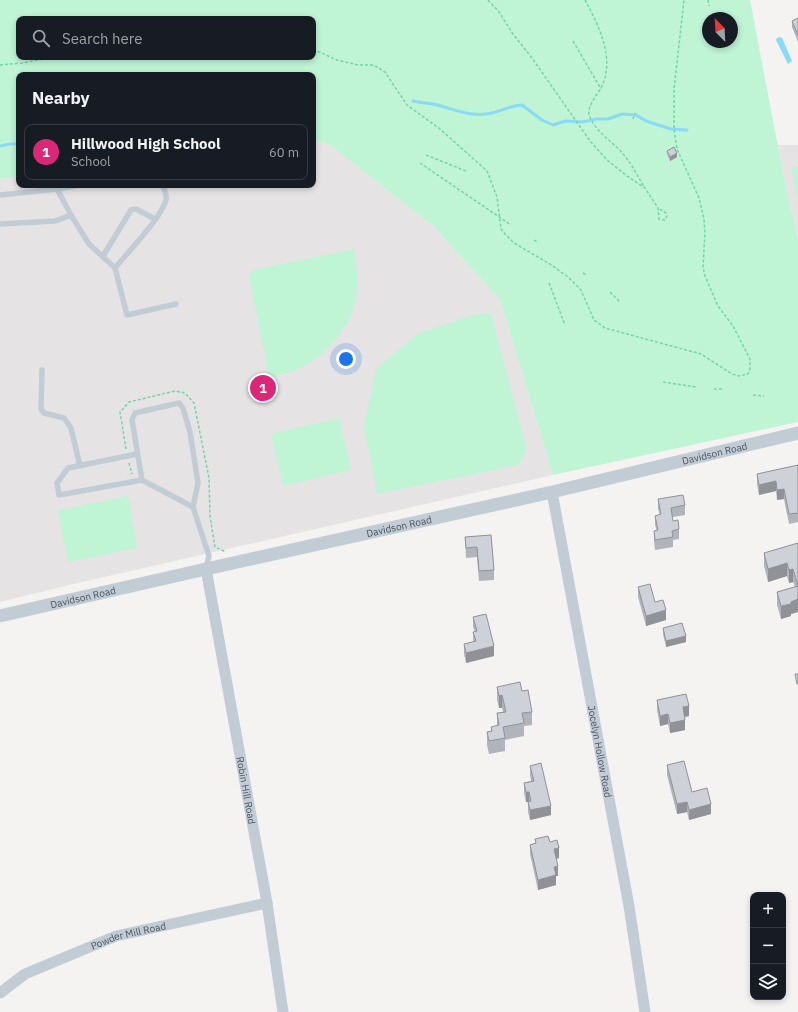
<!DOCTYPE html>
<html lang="en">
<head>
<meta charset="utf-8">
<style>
	body { margin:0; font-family:"IBM Plex Sans",sans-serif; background:#242831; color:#f1f3f6 }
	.controls { position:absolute; right:12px; bottom:12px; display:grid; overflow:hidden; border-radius:8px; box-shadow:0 2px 6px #0003 }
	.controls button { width:36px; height:36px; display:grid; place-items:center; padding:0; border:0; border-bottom:1px solid #363941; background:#171b24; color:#f1f3f6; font:20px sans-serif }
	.compass { position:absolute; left:702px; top:12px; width:36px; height:36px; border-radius:50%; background:#171b24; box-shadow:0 2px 6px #0003; rotate:336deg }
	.you { position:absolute; left:346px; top:359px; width:14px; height:14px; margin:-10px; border:3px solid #fff; border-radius:50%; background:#1a73e8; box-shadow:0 0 0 6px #1a73e833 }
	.badge { display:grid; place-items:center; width:26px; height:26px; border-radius:50%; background:#db2777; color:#fff; font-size:13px; font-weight:700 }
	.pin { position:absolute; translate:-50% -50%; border:2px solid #fff; box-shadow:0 1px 4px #0006 }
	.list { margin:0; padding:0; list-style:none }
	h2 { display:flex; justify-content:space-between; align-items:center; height:52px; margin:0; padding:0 16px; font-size:17px }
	h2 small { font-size:13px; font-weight:400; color:#9ea1a6 }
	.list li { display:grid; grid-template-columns:26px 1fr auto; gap:12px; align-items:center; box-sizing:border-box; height:56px; margin:0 8px 8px; padding:0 8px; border:1px solid #363941; border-radius:8px }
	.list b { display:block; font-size:15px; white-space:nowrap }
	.list p { margin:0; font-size:13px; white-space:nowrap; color:#9ea1a6 }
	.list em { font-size:13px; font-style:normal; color:#9ea1a6 }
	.icon { flex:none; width:22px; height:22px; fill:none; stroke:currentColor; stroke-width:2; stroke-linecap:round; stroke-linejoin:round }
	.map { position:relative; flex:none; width:798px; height:1012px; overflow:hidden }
	.search { position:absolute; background:#171b24; box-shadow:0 2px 6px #0003; left:16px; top:16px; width:300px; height:44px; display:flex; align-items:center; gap:10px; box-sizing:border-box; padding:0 14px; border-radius:8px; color:#9ea1a6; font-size:15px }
	.panel { position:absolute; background:#171b24; box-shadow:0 2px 6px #0003; left:16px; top:72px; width:300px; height:116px; border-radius:8px }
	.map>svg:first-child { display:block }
	.education { fill:#e6e3e4 }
	.green { fill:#bff4d5; fill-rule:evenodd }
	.water { fill:#89daf4 }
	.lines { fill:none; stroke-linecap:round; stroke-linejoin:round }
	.stream { stroke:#89daf4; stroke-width:3 }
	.path { stroke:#73d5a8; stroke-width:1.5; stroke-dasharray:3 2; stroke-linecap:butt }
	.service { stroke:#c2ccd5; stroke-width:5.5 }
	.minor { stroke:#c2ccd5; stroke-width:11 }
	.tertiary { stroke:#c2ccd5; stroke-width:13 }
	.wall { fill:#b1b4ba }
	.shaded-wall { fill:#909297 }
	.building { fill:#ced1d8; stroke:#909297 }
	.labels { text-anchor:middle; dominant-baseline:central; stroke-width:3; stroke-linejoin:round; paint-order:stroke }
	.street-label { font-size:10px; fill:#485562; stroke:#fff }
</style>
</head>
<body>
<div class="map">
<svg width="798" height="1012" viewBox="0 0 798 1012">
	<rect width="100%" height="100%" fill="#f5f2f2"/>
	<path class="education" d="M313 140 330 145 434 227 500 300 553 475 69 585 0 602V179L19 177V185H313Z
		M778 145H798V241L783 173Z"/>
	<path class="green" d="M0 0H750L783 173 798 241V422L553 475 500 300 434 227 330 145 313 140V75H19V177L0 179ZM708 18H732V42H708ZM19 19H313V57H19Z
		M798 167V211L792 168Z
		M354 249C357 268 360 291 353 310 342 339 315 366 284 374 279 376 274 376 269 376L249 277 253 270Z
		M479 313 491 314 527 450 518 465 377 494 364 426 376 369 419 333Z
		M339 418 351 470 283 486 271 434Z
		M128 496 137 548 68 562 58 510Z"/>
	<path class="water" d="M780 37 782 38 792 61 788 64 776 40 777 38Z"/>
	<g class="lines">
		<path class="stream" d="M413 101C421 103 430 103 438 105 454 110 470 116 486 114 499 113 510 105 522 105L542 120 553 125 565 121 582 122 597 119H608L622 114 636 115 646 121 671 129 687 130
			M0 146 10 144H19"/>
		<path class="path" d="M488 0 499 12 513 34 532 58 590 141 607 160 627 176 645 188 658 208 659 219 663 220H665L667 216 666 213 658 208
			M585 0C598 24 613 54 604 81 601 91 587 105 589 114 594 132 614 142 624 155 632 165 638 176 644 187
			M708 0 709 6
			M573 41 601 89
			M313 49 337 60 358 65H372L377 67 385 72 407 105 440 129 487 171 497 197 501 229 505 234 514 243 550 264 568 277 581 290 594 320 605 328 701 354 732 374 739 376 748 374 750 369V359L733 326 718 306 705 276 703 267 705 232 704 219 699 198 677 149 674 130V89L684 0
			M0 65 22 63 54 57
			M633 119 635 113
			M426 155 466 171
			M420 163 511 225
			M534 240 537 242
			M583 273 587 275
			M549 283 565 325
			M610 292 620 302
			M663 382 696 387
			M714 389H722
			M753 395 764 396
			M126 449 120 412 129 402 175 391 185 393 194 403 209 478 210 516 215 547 226 552
			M129 463 132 474"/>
		<path class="service" d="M57 189 81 185
			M0 195 57 189 71 215
			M0 224 55 221 71 215 89 244 115 268 127 315 176 304
			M103 256 131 210 136 209 155 219
			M115 268C129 251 161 218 166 200 167 194 165 190 162 185
			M42 370 41 409 44 413 64 418 71 428 80 466
			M137 454 68 468 57 483 59 495 142 480
			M193 507 142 480 132 420 135 413 179 403 183 408 190 432 198 483 193 507 209 556 206 568"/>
		<g class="minor">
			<path id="s1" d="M552 492 629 906 645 1012"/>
			<path id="s2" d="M206 569 267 903 283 1012"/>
			<path id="s3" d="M0 993 25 974 116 936 267 903"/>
		</g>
		<path class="tertiary" id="s4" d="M0 616 206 569 552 492 798 433"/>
	</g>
	<path class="wall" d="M798 18V42L792 27V21Z
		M667 151 677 157 670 161 667 154Z
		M798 465V522L789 524 784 499 777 500 776 491 759 495 757 484V474Z
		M658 499 685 505V515L673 517V521L679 529V539L673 540V547L655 550 654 541V531H657L655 525V516L660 515 658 509Z
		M491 535 494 570V580L479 581 477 557 466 558 465 537Z
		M798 543V612L791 614V616L781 619 777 605V592L795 587 793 582 789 583 787 576 768 582 764 566V553Z
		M638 587 655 602 666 620 646 626 638 597Z
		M473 617 494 656 466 663 464 654V644L473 642V632H475L473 627Z
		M663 628 686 642 666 647 663 634Z
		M497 687 522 691 532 712V725L524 726V736L505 740V751L489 754 487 745V732L491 731V727L497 726V713L503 712 502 708H499L497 700Z
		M657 700 689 716 685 717V730L670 733 668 724 660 726 657 710Z
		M667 765 692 792 711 814 689 820 687 812 677 814 667 775Z
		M530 766 551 815 530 820 528 812V802H526L524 793V783L531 781 530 775Z
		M535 839 550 842 559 858 556 859 558 876H556V885L538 890 530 854V845L535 843Z"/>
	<path class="shaded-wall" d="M677 153V157L670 161V157Z
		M776 481V491L759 495V485Z
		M784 489V499L777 500V490Z
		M787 563V576L768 582V569Z
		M793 569V582L789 583V570Z
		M798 599V612L791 614V616L781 619V606L791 602Z
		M666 610V620L646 626V616Z
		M686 636V642L666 647V641Z
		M494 646V656L466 663V653Z
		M502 695V708H499V696Z
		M689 706V716L683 717V707Z
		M668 714V724L660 726V716Z
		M685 720V730L670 733V723Z
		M526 792H529V802H526Z
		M687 802V812L677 814V804Z
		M711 804V814L689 820V810Z
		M551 806V815L530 820V810Z
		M559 848V858L554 859V849Z
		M558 866V876H556V885L538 890V880L554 867Z"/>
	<path class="building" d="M798 18V35L792 21Z
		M674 147 677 153 670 157 667 151Z
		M798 465V513L789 514 784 489 777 490 776 481 759 485 757 474Z
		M683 495 685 505 671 508 673 521 678 520 679 529 672 531 673 537 655 540 654 531 658 530 655 516 661 514 658 499Z
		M491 535 494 570 479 571 477 547 466 548 465 537Z
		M798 543V586L793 569 789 570 787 563 768 569 764 553Z
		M650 584 655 602 663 600 666 610 646 616 638 587Z
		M798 586V599L791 602V604L781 606 777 592Z
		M486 614 494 646 466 653 464 644 476 641 473 632 477 631 473 617Z
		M682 623 686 636 666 641 663 628Z
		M795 674H798V684H797Z
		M520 682 522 691 528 690 532 712 522 713 524 723 503 727 505 738 489 741 487 732 492 731 491 727 499 725 497 713 506 712 502 695 499 696 497 687Z
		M686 694 689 706 683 707 685 720 670 723 668 714 660 716 657 700Z
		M684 761 692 792 707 788 711 804 689 810 687 802 677 804 667 765Z
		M541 763 551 806 530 810 528 802 531 801 529 792H526L524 783 534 781 530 766Z
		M548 836 550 842 557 840 559 848 554 849 558 866 554 867 556 875 538 880 530 845 536 843 535 839Z"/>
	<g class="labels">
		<g class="street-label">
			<text stroke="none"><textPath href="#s4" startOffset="733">Davidson Road</textPath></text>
			<text stroke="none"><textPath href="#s4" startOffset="409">Davidson Road</textPath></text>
			<text stroke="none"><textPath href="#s4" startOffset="85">Davidson Road</textPath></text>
			<text stroke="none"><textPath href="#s1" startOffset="264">Jocelyn Hollow Road</textPath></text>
			<text stroke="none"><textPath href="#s2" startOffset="225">Robin Hill Road</textPath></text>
			<text stroke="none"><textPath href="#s3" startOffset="142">Powder Mill Road</textPath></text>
		</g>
	</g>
</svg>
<div class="controls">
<button>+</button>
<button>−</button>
<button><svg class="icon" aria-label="layers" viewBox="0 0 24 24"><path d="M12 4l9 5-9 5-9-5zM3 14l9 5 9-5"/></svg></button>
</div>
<svg class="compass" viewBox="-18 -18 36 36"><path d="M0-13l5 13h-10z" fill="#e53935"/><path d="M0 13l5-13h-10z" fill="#9ea1a6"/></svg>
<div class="you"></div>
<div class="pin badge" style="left:263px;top:388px">1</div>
<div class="search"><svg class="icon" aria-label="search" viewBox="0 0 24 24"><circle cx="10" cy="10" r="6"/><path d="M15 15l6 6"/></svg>Search here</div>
<section class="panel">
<h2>Nearby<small></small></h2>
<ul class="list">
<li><span class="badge">1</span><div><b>Hillwood High School</b><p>School</p></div><em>60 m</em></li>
</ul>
</section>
</div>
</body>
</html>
